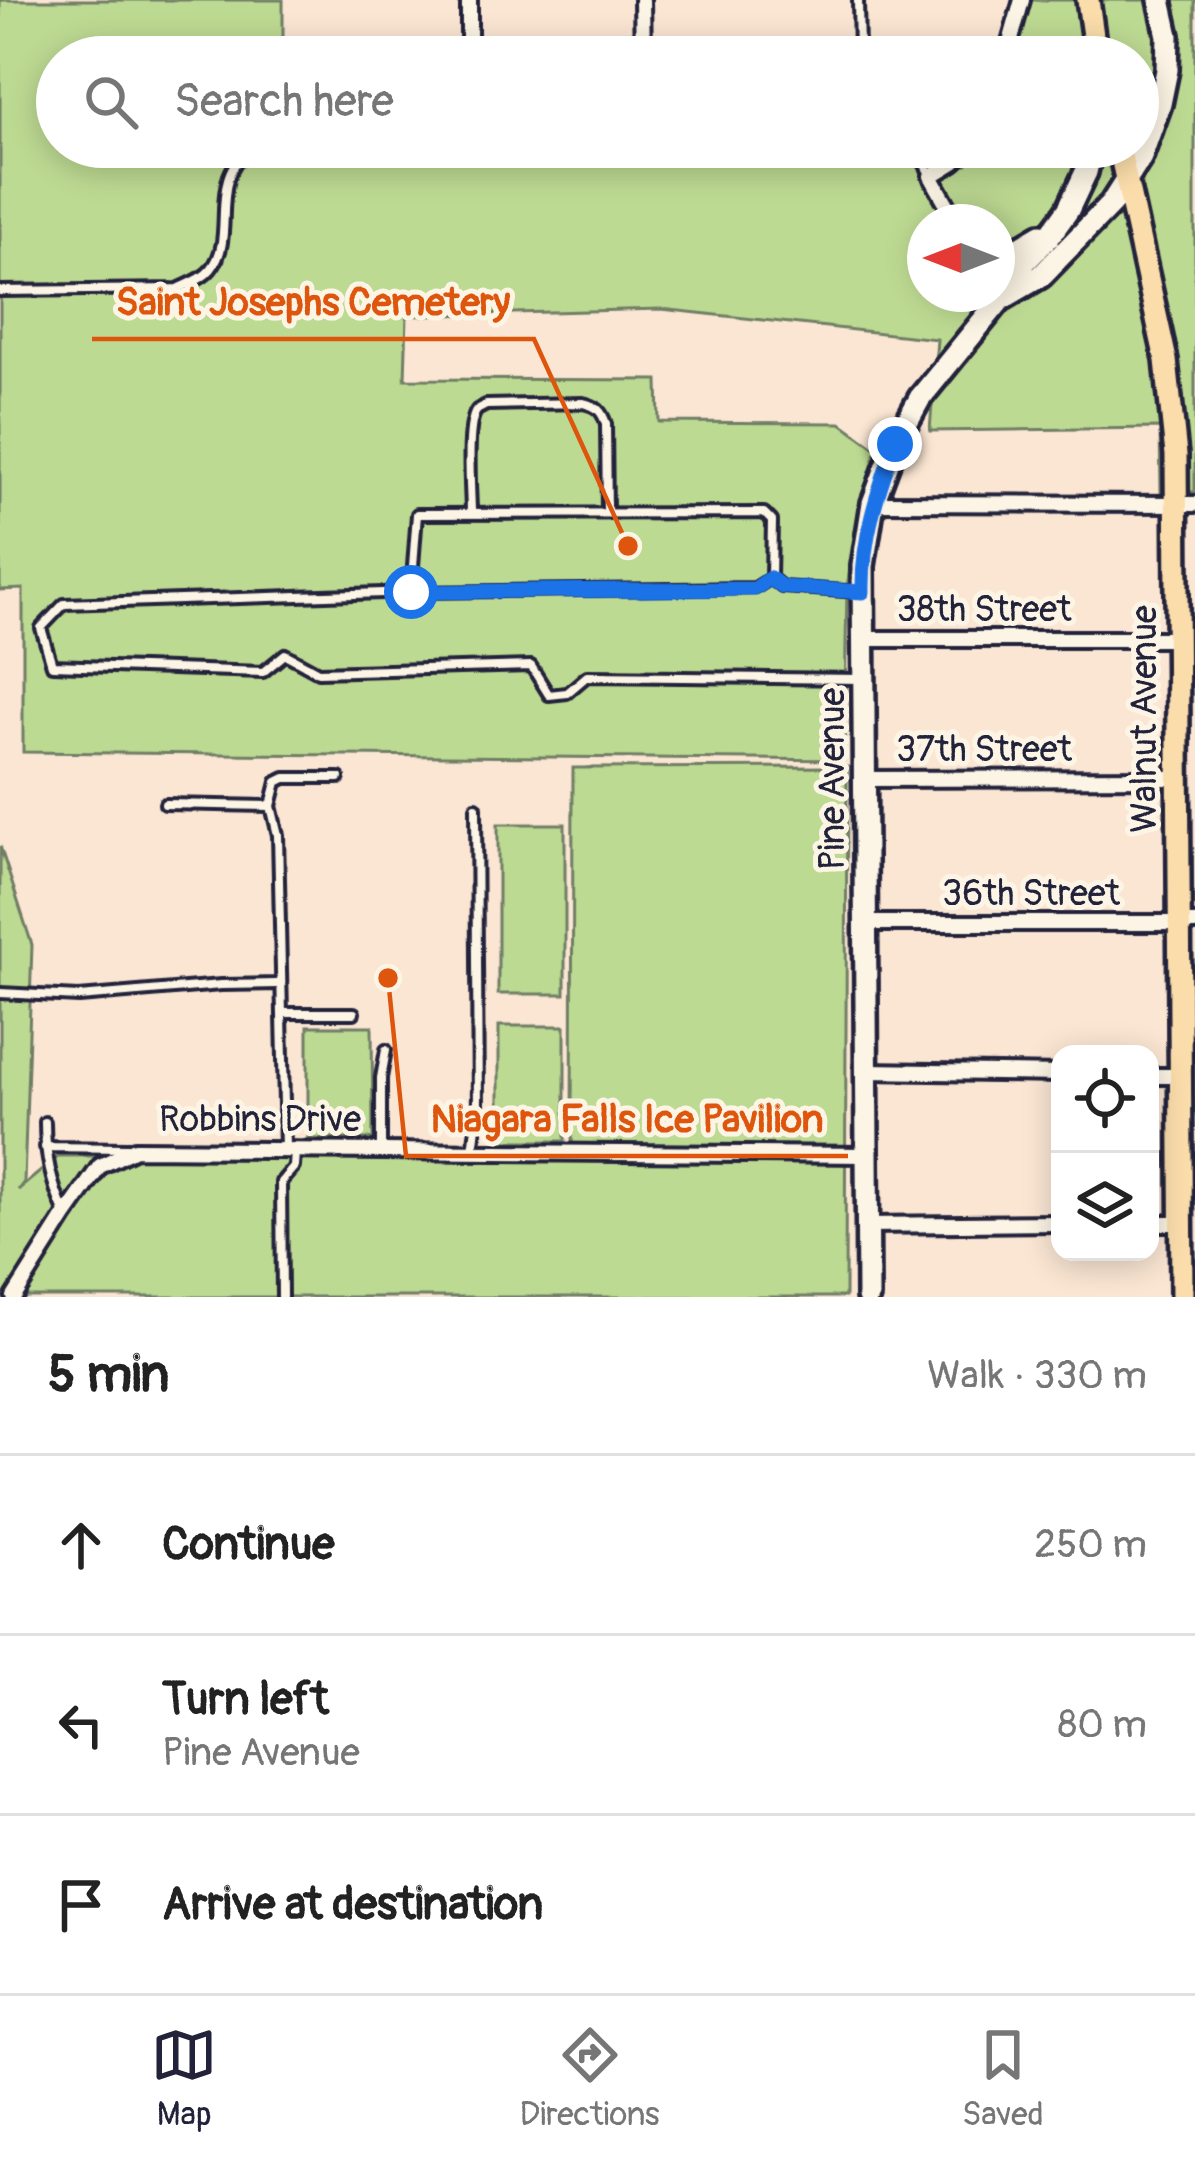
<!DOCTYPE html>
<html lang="en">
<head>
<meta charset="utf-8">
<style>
	body { margin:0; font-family:Pangolin,sans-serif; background:#f6f6f6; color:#222 }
	.controls { position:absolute; right:36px; bottom:36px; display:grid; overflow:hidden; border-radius:24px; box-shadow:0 6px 30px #0003 }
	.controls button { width:108px; height:108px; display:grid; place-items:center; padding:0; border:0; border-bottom:3px solid #e0e0e0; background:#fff; color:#222; font:60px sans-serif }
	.compass { position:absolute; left:907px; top:204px; width:108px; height:108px; border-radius:50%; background:#fff; box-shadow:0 6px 30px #0003; rotate:270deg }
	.stop { position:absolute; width:36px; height:36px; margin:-27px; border:9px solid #1a73e8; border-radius:50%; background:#fff }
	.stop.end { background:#1a73e8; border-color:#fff; box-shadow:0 3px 12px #0008 }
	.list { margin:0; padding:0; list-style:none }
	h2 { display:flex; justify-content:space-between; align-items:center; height:156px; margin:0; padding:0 48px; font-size:51px }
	h2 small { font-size:39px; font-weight:400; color:#767676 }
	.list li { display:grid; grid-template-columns:78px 1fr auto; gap:36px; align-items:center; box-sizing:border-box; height:180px; padding:0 48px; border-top:3px solid #e0e0e0 }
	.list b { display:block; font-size:45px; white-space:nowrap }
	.list p { margin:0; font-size:39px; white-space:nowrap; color:#767676 }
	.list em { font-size:39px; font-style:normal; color:#767676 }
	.icon { flex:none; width:66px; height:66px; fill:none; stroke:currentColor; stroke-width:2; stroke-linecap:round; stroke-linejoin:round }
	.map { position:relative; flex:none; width:1195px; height:1297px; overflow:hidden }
	.search { position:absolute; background:#fff; box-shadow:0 6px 30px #0003; left:36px; right:36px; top:36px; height:132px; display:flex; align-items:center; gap:30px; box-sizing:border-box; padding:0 42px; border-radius:66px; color:#767676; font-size:45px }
	.sheet { height:696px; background:#fff }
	nav { display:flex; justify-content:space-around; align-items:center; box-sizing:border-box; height:168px; border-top:3px solid #e0e0e0; background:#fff; font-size:33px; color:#767676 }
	nav a { display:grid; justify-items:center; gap:6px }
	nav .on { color:#22223b }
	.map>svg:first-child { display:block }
	.green { fill:#bdda92; stroke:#707e66; stroke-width:3; fill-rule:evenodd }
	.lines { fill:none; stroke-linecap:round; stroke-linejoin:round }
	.lane-casing { stroke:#22223b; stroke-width:16 }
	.street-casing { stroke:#22223b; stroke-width:22 }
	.secondary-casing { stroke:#22223b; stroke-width:30 }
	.primary-casing { stroke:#22223b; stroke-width:30 }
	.lane { stroke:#fcf5e5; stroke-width:8 }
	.street { stroke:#fcf5e5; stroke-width:14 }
	.secondary { stroke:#fcf5e5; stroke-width:21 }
	.primary { stroke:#fbddab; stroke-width:21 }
	.route { stroke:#1a73e8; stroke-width:15 }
	.labels { text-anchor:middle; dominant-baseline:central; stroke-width:10; stroke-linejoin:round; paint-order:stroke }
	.street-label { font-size:36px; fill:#22223b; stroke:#fcf5e5 }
	.leader { fill:none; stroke:#de560e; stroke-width:4.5 }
	.callout-dot { fill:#de560e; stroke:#fcf5e5; stroke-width:4.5 }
	.callout-label { font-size:39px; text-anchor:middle; font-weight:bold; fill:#de560e; stroke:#fcf5e5; stroke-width:10; stroke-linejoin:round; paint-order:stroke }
</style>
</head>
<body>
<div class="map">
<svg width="1195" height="1297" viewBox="0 0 1195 1297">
	<rect width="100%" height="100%" fill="#fbe6d3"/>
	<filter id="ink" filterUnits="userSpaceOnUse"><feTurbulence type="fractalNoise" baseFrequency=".00833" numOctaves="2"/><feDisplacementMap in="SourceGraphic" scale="24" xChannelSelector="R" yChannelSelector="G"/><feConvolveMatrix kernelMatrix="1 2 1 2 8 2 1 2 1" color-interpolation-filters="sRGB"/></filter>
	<g filter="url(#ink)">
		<path class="green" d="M0 0H283V57H57V147H1138V57H1010L1026 0H1195V492H1161L1160 428 930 431 937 339 661 309 407 316 405 379 658 380 659 422 841 423 877 449 859 509 847 587 844 760 23 752V589L0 590ZM925 222H997V294H925Z
			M847 767 845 1297H0V846L32 945 24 1182 18 1190 59 1156H572L573 768Z
			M565 824V994H498V824Z
			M372 1026 373 1139H308V1026Z
			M499 1026H565V1141H499Z"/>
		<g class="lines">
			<defs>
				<path id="lane" d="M858 0 859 55
					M910 147 920 156 930 174
					M0 291 178 289C190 283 203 279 211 269 239 236 203 170 257 147
					M471 513C471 493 465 423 477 410 480 408 483 407 486 405L583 403C597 406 602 411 606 424L607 513
					M771 578 755 588 411 592 417 514 764 513 772 521 771 578 782 587 861 592
					M411 592 64 604 41 628 52 665 263 672 285 654 318 672 531 666 549 695 567 693 587 676 863 679
					M165 804 271 806
					M0 993 79 997 221 985 277 984
					M282 1013H354
					M45 1122C45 1156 51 1183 65 1214
					M45 1147 127 1148
					M285 1149 278 835 271 806 277 782 285 778H339
					M381 1150V1078L386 1050
					M473 1151 478 1111 476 807
					M282 1297 281 1182 294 1167 295 1151"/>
				<path id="street" d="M469 0V45L473 57
					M642 0 643 57
					M691 57H860
					M1006 57 1022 0
					M957 222 931 176 954 162 971 147
					M873 503 1195 504
					M864 639H1176
					M864 779 1177 778
					M866 923H1195
					M867 1071 1060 1074
					M1150 1076H1179
					M1150 1223H1180
					M867 1225 1060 1223
					M14 1297 65 1216 100 1166 135 1149 868 1155"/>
				<path id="secondary" d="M997 248H1019L1041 235
					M1000 300 1041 276 1111 204 1141 157 1160 104 1167 70 1168 36 1160 0
					M868 1297 863 566 873 503 895 444 920 398 1000 300 1014 273 1047 239 1068 210 1086 172 1092 147"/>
				<path id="primary" d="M1088 0 1096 57
					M1119 147 1166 360 1176 455 1182 1297"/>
			</defs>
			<use href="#lane" class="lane-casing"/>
			<use href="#street" class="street-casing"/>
			<use href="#secondary" class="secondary-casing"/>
			<use href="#primary" class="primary-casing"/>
			<use href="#lane" class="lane"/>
			<use href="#street" class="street"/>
			<use href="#secondary" class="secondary"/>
			<use href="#primary" class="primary"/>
		</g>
	</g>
	<g class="lines" filter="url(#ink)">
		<path class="route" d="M411 592 755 589 770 578 782 587 863 592C862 539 877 493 895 444"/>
	</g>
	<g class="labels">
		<g class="street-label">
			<text x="984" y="609">38th Street</text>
			<text transform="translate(1144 719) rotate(-90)">Walnut Avenue</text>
			<text x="984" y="749">37th Street</text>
			<text transform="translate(832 779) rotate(-90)">Pine Avenue</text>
			<text x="1031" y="893">36th Street</text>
			<text x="260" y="1119">Robbins Drive</text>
		</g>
	</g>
	<path class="leader" d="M628 546L534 339H92M388 978L406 1156H848"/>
	<g class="callout-dot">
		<circle cx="628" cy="546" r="12"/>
		<circle cx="388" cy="978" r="12"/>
	</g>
	<g class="callout-label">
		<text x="313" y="315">Saint Josephs Cemetery</text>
		<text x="627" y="1132">Niagara Falls Ice Pavilion</text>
	</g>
</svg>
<div class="controls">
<button><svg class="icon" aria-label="locate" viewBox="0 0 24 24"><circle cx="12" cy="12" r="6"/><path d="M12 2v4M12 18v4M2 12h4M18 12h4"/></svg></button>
<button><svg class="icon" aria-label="layers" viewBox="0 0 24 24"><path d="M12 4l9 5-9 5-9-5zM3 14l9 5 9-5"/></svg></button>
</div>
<svg class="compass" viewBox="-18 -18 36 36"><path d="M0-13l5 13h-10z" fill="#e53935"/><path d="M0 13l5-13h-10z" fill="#767676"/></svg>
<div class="stop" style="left:411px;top:592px"></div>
<div class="stop end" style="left:895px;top:444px"></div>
<div class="search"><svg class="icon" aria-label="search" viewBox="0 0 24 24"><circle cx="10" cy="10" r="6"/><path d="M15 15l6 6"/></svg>Search here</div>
</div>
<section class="sheet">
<h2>5 min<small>Walk · 330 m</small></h2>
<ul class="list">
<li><svg class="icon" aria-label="ahead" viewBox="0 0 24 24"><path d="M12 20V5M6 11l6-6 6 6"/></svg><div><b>Continue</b></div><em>250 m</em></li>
<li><svg class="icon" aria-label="left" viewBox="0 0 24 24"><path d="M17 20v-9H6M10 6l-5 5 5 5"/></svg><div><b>Turn left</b><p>Pine Avenue</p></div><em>80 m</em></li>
<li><svg class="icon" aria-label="arrive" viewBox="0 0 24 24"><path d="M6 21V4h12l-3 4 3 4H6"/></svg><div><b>Arrive at destination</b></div></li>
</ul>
</section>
<nav>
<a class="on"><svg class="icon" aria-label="map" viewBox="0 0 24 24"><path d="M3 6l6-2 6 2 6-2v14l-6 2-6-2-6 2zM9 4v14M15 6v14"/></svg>Map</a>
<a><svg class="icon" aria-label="directions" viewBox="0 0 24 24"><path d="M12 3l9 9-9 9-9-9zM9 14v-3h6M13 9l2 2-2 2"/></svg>Directions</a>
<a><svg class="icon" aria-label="saved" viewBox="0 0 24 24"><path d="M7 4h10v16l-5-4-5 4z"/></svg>Saved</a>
</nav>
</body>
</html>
